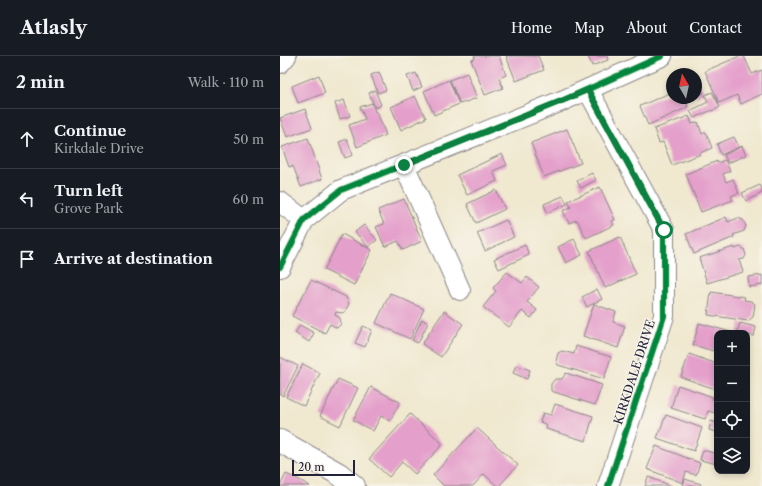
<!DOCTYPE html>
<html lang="en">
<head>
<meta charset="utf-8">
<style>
	body { margin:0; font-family:"Libre Caslon Text",serif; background:#242831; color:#f1f3f6 }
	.controls { position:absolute; right:12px; bottom:12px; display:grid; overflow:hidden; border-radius:8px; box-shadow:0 2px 6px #0003 }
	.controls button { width:36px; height:36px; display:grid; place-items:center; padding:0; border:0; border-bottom:1px solid #363941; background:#171b24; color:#f1f3f6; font:20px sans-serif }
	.compass { position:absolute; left:386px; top:12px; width:36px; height:36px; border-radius:50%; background:#171b24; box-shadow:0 2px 6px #0003; rotate:351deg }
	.scale { position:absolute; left:12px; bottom:10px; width:63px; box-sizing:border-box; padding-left:4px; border:2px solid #22223b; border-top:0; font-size:11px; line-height:14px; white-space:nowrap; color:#22223b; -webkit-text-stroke:3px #f7f3e8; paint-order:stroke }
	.stop { position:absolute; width:12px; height:12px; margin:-9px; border:3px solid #0b8043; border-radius:50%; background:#fff }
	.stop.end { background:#0b8043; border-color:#fff; box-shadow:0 1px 4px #0008 }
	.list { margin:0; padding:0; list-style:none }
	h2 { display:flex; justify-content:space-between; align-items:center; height:52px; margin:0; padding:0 16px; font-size:17px }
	h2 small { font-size:13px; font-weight:400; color:#9ea1a6 }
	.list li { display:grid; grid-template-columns:26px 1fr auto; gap:12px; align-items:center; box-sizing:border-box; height:60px; padding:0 16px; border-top:1px solid #363941 }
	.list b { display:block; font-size:15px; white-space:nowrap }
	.list p { margin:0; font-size:13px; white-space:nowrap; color:#9ea1a6 }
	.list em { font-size:13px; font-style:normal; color:#9ea1a6 }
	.icon { flex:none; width:22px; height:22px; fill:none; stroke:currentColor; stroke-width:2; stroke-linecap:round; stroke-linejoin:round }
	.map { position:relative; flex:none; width:482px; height:430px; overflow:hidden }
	header { display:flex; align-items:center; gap:24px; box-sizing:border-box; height:56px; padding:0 20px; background:#171b24; border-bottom:1px solid #363941 }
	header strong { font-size:19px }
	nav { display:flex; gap:22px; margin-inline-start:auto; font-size:14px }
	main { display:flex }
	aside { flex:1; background:#171b24 }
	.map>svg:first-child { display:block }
	.building { fill:#e49fcb }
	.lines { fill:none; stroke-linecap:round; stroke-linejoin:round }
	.minor-casing { stroke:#898585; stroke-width:22 }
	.tertiary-casing { stroke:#898585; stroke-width:24 }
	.minor { stroke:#fff; stroke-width:20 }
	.tertiary { stroke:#fff; stroke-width:22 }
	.cycleway-casing { stroke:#f7f3e8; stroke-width:8 }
	.cycleway { stroke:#00873e; stroke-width:6 }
	.route { stroke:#0b8043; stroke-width:5 }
	.labels { text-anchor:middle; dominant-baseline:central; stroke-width:3; stroke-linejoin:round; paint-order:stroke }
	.street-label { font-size:12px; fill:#22223b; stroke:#f7f3e8 }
</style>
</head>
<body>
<header>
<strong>Atlasly</strong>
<nav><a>Home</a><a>Map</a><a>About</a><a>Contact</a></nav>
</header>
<main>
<aside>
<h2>2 min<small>Walk · 110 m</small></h2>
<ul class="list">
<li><svg class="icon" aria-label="ahead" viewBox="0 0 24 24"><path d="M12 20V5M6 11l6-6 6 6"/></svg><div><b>Continue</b><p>Kirkdale Drive</p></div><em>50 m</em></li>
<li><svg class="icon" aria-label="left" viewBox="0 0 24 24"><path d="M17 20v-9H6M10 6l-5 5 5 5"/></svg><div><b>Turn left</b><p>Grove Park</p></div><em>60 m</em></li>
<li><svg class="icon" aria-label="arrive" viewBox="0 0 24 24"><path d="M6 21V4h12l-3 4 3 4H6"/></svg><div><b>Arrive at destination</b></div></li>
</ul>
</aside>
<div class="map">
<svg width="482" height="430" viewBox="0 0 482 430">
	<rect width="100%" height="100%" fill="#f7f3e8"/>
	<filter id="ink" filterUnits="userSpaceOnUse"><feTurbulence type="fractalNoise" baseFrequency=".025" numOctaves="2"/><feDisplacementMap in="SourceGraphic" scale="8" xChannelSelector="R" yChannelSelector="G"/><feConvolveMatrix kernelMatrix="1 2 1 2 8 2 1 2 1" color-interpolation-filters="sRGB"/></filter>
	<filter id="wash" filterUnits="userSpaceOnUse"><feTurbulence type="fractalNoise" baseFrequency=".012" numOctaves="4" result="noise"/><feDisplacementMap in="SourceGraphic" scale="16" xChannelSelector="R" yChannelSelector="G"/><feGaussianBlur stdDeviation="0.9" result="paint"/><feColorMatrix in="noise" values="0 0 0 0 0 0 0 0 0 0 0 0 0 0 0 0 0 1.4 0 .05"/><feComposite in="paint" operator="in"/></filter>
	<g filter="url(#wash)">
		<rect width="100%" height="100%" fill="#f0e8cf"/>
		<g id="blocks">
			<path class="building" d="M194 0H219L226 19 219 22 223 32 205 39 191 4 195 3Z
				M226 0H258L264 14 236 25Z
				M308 0H327L328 4 312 10Z
				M460 0H464L472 18 482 14V38L461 48 457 39 439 47 425 15Z
				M99 16 106 34 98 37 91 19Z
				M136 17 142 31 133 35 127 20Z
				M187 17 197 42 180 48 170 24Z
				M39 19 45 37 18 47 12 30Z
				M416 19 424 37 416 41Z
				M169 24 179 48 154 59 144 35Z
				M95 34 101 49 95 52 89 37Z
				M392 36V42H404L408 50 404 53 368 69 360 50Z
				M432 36 440 51 432 55V54L414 62 410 55 428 46 425 39Z
				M135 40 146 62 121 74 111 51Z
				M64 44 70 60 60 63 55 47Z
				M92 47 95 56H97L106 79 77 91 69 69 85 63 80 51Z
				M25 53 32 72 7 81 0 62Z
				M409 60 412 68 418 66 422 78 426 76 432 92 420 97 421 98 392 109 383 86 379 87 374 73Z
				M287 73 301 107 264 121 251 87Z
				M454 81 459 91 441 99 437 88Z
				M28 82 42 123 21 131 13 110 9 111 2 91Z
				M67 83 73 99 65 102 59 86Z
				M462 90 466 99 448 107 444 99Z
				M222 98 227 109 213 115 217 125 187 139 177 119Z
				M445 104 450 115 443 118 446 126 453 123 459 137 451 140 453 144 421 156 406 118 437 105V107Z
				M312 117 316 124 301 132 297 125Z
				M480 129 482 132V137L466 145 462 137Z
				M320 131 335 164 332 165 334 169 306 182 297 164 289 167 283 155 291 151 288 145Z
				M216 134 225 153 196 167 187 148Z
				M283 140 287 148 267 157 264 148Z
				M124 143 142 185 123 194 118 185 105 191 96 171 104 168 98 154Z
				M446 161 448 166 458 162 463 164 466 170 464 175 453 179 454 181 414 198 406 178Z
				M226 164 234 181 205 195 197 177Z
				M84 169 97 184 88 191 75 176Z
				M62 178 92 194 74 229 44 214Z
				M340 181 356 218 325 232 309 195Z
				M294 183 302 199 286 207 278 191Z
				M245 189 249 199 219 213 214 203Z
				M454 191 455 193 460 191 464 193 466 199 464 203 459 204 463 216 427 227 419 202Z
				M227 216 242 227 247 221 259 231 247 246 257 254 251 262 242 255 229 271 203 251 216 235 213 232Z
				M482 219V229L469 231 468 221Z
				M31 224 66 241 69 248 64 257 56 256 55 259 60 262 61 268 57 272 50 268 45 277 12 260Z
				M317 233 322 243 307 251 302 241Z
				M431 236 465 241 464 244 471 245 475 248 473 261 468 265 428 259Z
				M110 237 144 253 130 283 96 267Z
				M314 248 336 256 333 266 345 270 338 292 303 280Z
				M164 255 183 268 161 301 142 288Z
				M142 263 148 267 138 287 132 284Z
				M419 267 454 277H437V296L413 289Z
				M460 267 476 271 474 280 467 279V277H457Z
				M20 269 34 277 29 286 15 277Z
				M83 270 92 274 85 291 75 287Z
				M296 290 331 301 324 323 278 309 276 305 278 297 282 295 294 298Z
				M409 298 437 308V327L435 333 401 321Z
				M0 301 18 310 3 340 0 338Z
				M23 308 40 317 24 350 6 341Z
				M236 309 250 314 247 323 233 317Z
				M286 317 322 329 315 349 271 335V328L275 323H282Z
				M58 323 78 332 60 370 40 360Z
				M398 329 433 341 432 343 437 345V356L435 357 428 355 425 363 391 352Z
				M91 331 120 346 110 365 101 360 93 375 73 364Z
				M275 348 313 360 306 385 266 373 267 369 260 366 263 357 271 359Z
				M130 358 163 388 135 418 122 406 109 421 89 403Z
				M386 359 422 372 414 395 377 382Z
				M431 365 437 367V376L429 374Z
				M197 372 238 409 219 430H217L204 418 193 430H164L153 419Z
				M376 390 420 407 416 419 406 416 403 427 367 413Z
				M423 394 437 398V408L420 404Z
				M6 418 18 423 30 430H0Z
				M368 421 392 430H365Z
				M405 423 421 428 420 430H403Z"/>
		</g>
	</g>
	<g filter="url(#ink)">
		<use href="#blocks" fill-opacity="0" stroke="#898585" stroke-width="1"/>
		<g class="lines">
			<defs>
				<path id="minor" d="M0 7 6 0
					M308 34 384 174V260L328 430
					M124 109 180 234
					M0 146 24 164
					M0 211 24 164 61 134 284 44 382 0"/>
				<path id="tertiary" d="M0 385 59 418 74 430"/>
			</defs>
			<use href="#minor" class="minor-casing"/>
			<use href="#tertiary" class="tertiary-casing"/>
			<use href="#minor" class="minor"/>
			<use href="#tertiary" class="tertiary"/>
			<defs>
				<path id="cycleway" d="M308 34 384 174V260L328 430
					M0 211 24 164 61 134 284 44 382 0"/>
			</defs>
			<use href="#cycleway" class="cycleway-casing"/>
			<use href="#cycleway" class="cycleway"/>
		</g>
	</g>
	<g class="lines" filter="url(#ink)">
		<path class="route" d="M124 109 308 34 384 174"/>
	</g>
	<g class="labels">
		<g class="street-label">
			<text transform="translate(354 316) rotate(-72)">KIRKDALE DRIVE</text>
		</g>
	</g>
</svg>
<div class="controls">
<button>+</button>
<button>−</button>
<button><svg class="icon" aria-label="locate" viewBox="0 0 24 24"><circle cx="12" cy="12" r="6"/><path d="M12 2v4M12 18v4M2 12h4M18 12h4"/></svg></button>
<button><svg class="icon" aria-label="layers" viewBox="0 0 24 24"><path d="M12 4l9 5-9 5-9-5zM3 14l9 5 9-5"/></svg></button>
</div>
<svg class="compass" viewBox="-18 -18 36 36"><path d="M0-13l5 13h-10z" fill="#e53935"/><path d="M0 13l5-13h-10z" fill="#9ea1a6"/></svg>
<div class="scale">20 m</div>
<div class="stop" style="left:384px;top:174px"></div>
<div class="stop end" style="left:124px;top:109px"></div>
</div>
</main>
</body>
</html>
